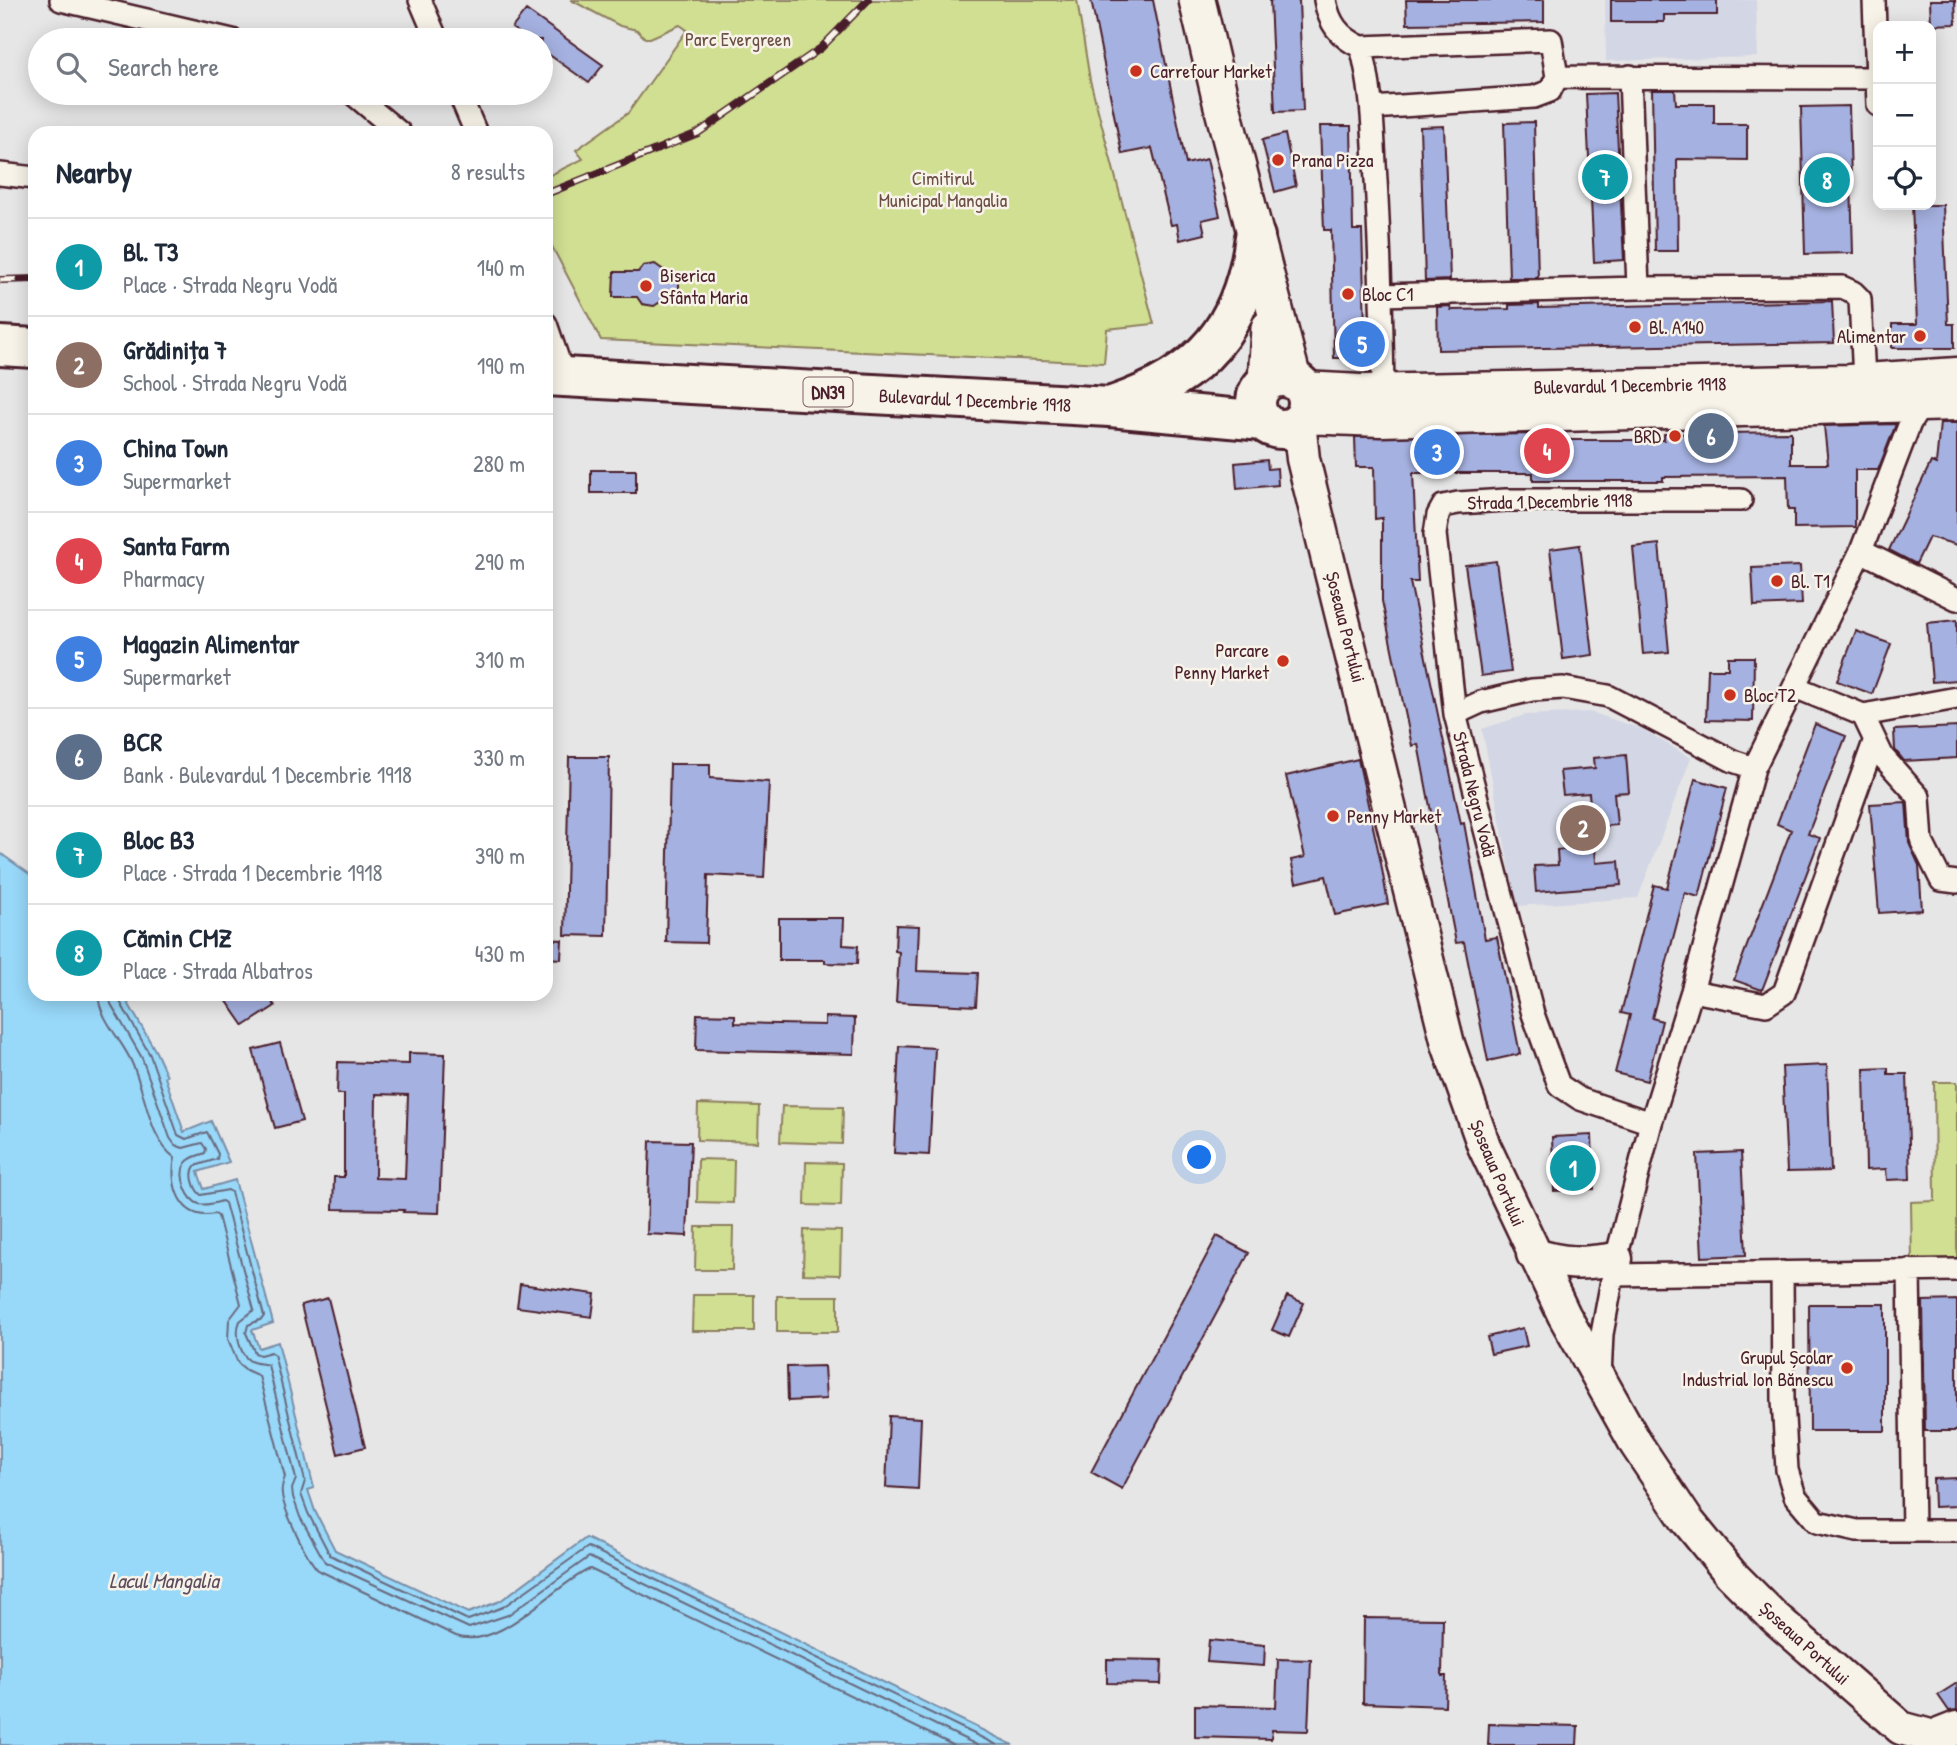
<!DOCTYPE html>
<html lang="en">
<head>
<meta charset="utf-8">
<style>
	body { margin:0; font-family:"Patrick Hand",sans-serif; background:#f6f6f7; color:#1f2937 }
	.controls { position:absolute; right:21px; top:21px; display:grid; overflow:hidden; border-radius:14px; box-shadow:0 4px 18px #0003 }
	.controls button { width:63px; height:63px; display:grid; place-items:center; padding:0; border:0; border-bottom:2px solid #e0e1e3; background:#fff; color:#1f2937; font:35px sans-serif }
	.you { position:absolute; left:1200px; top:1158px; width:24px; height:24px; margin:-18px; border:5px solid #fff; border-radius:50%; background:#1a73e8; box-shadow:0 0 0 10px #1a73e833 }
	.badge { display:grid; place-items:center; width:46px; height:46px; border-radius:50%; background:#111827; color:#fff; font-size:23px; font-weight:700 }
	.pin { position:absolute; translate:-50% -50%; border:4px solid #fff; box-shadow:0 2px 7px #0006 }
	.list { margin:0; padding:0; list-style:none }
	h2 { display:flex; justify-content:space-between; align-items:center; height:91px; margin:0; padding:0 28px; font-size:30px }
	h2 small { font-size:23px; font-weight:400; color:#747a83 }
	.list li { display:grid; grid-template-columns:46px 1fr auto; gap:21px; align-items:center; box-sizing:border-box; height:98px; padding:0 28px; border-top:2px solid #e0e1e3 }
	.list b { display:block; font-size:26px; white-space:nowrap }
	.list p { margin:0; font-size:23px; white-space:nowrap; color:#747a83 }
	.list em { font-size:23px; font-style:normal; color:#747a83 }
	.icon { flex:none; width:38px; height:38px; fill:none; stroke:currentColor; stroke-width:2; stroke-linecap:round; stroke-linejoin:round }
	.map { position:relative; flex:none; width:1957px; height:1745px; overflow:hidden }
	.search { position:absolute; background:#fff; box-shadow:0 4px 18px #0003; left:28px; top:28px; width:525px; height:77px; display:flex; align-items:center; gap:18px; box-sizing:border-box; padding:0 24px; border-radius:38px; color:#747a83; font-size:26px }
	.panel { position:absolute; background:#fff; box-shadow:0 4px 18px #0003; left:28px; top:126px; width:525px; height:875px; border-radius:21px }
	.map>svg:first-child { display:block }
	.built { fill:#d3d6e4 }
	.green { fill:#d0df92; stroke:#8d7f5e; stroke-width:2 }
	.water { fill:#98d8f9; stroke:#798ea7; stroke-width:2 }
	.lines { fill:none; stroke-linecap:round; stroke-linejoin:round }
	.shore { stroke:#69697d; stroke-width:2 }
	.building { fill:#a5b1e0; stroke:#4a1f2b; stroke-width:2; fill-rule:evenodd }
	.street-casing { stroke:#4a1f2b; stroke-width:26 }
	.secondary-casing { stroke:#4a1f2b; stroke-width:37 }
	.primary-casing { stroke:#4a1f2b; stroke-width:40 }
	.highway-casing { stroke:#4a1f2b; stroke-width:44 }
	.street { stroke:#f7f3e8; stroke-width:21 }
	.secondary { stroke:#f7f3e8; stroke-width:32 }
	.primary { stroke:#f7f3e8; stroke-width:35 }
	.highway { stroke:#f7f3e8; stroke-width:38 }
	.rail-casing { stroke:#4a1f2b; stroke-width:8 }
	.rail { stroke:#f7f3e8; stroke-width:5; stroke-dasharray:16; stroke-linecap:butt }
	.poi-dot { fill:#c8321e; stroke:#f7f3e8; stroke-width:2.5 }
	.labels { text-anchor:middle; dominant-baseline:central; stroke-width:5; stroke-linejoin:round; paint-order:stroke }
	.shield { fill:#f7f3e8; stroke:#7e5f64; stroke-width:2 }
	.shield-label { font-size:18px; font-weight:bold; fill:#4a1f2b }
	.park-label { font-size:19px; fill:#6c4f45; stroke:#f7f3e8 }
	.poi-label { font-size:19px; fill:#4a1f2b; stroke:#f7f3e8; text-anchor:start }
	.street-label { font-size:19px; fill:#4a1f2b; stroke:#f7f3e8 }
	.water-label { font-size:21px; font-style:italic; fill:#5e4d5e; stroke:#f7f3e8 }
</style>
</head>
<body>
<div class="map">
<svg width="1957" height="1745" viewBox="0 0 1957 1745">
	<rect width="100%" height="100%" fill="#e7e6e6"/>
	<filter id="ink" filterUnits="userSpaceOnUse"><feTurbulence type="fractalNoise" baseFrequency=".0143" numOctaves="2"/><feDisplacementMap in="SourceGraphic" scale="14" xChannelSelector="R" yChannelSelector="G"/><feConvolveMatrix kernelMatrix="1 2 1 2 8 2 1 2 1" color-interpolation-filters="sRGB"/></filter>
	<g filter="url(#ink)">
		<path class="built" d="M1605 0H1756L1758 57 1606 61Z
			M1590 712 1642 729 1691 758 1638 898 1517 906 1482 729 1525 715Z"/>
		<path class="green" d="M571 0H1077L1090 80 1154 324 1107 329 1104 363 601 340 546 235V177L583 159 576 150 628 113 687 30 680 25 650 38H645L637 30 620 26Z
			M1934 1082H1957V1265H1912L1911 1202 1935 1201Z
			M698 1104 759 1106 758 1142 697 1140Z
			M782 1106 843 1107 842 1144 780 1142Z
			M698 1159 734 1160 733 1203 697 1202Z
			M806 1162 842 1163 841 1206 805 1205Z
			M696 1227H733L732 1270H695Z
			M804 1230 841 1231 840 1275 803 1274Z
			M693 1295H754V1331H692Z
			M777 1296H838V1332H777Z"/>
		<path class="water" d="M0 853 35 878V994H123L156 1052 167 1076 165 1077 184 1132 211 1121 229 1162 198 1172 204 1189 235 1180 273 1323 252 1330 259 1348 278 1342 314 1488 308 1490 315 1511 335 1550 468 1613 500 1601 586 1538 1013 1745H0Z"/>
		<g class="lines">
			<path class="shore" d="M98 994C99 1019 123 1041 132 1063 146 1093 148 1138 175 1158 169 1185 180 1221 215 1214L218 1216 241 1304 229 1320 228 1339 238 1363 246 1370 259 1376 285 1477C283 1482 281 1488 282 1494 283 1509 307 1559 318 1570L456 1636C500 1652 554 1584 590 1569L953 1745
				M109 994 111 1004 142 1058 170 1138 175 1145 183 1148 202 1143 206 1149 205 1153C198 1156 189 1157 185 1164 178 1175 187 1200 199 1204 207 1206 215 1203 222 1201L225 1203 254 1310 240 1321C235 1332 239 1354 250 1361 256 1364 263 1363 268 1365L296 1479 292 1489 293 1497 300 1517 325 1562 469 1628 508 1615 589 1557 977 1745
				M118 994 119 1000 150 1055 178 1135 186 1139 207 1132 218 1154 217 1159 195 1166C189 1174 194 1189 201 1195L228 1190 231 1192 264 1316 262 1319 248 1325 246 1333 255 1353 260 1355 271 1352 274 1354 305 1481 301 1494 308 1513 330 1555 468 1620 503 1607 588 1547 997 1745"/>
		</g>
		<path class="building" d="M1091 0H1153L1186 164 1207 159 1220 216 1202 220 1205 234 1180 240 1177 224 1171 225 1152 148 1122 154Z
			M1270 0H1299L1303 111 1275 112Z
			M1406 0H1544V22L1407 24Z
			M1611 0H1717V15H1664V22H1611Z
			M1930 0H1955L1956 24 1931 25Z
			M526 10 603 65 589 83 541 49V40H529L512 28Z
			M1652 90H1675L1676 104H1714V124H1747V160L1677 159 1678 251H1655Z
			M1615 93 1624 260 1594 262 1586 94Z
			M1849 106 1853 253 1805 254 1801 107Z
			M1534 122 1538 278H1509L1504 123Z
			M1320 126H1351L1353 230H1362L1366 358H1334L1331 230H1324Z
			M1444 126 1450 280 1425 281 1420 127Z
			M1285 134 1296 186 1275 192 1262 140Z
			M1912 205H1943L1948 324H1954V348H1892V324H1917Z
			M655 264 679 281V290L654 306 642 304 637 297H613L614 272H638L643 266Z
			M1832 301 1834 343 1438 350 1437 307 1450 306 1451 310 1509 309V305L1539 304V308Z
			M1940 423H1957V545L1929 537 1916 564 1889 550 1931 462 1936 464Z
			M1896 424 1878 470H1855V527L1794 528V510H1788L1787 476 1663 477V481H1533V473H1413L1418 582H1410L1461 824 1464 823 1485 939 1497 937 1520 1054 1488 1061 1464 942 1456 943 1418 744 1412 746 1382 601V518L1375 519 1374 467H1356L1355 437 1533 434V440H1664V434L1791 432V464H1828L1824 426Z
			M1267 460 1268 469 1277 468 1278 485 1237 489 1235 463Z
			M591 470H636V493H591Z
			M1659 544 1669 652 1643 654 1633 547Z
			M1580 545 1593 655 1563 659 1550 549Z
			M1496 561 1511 672 1481 676 1465 565Z
			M1800 566 1802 604 1754 606 1752 568Z
			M1957 620V680L1932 682 1927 623Z
			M1856 631 1891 644 1872 694 1837 681Z
			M1728 657H1754L1753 721 1706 720 1708 669H1728Z
			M1815 724 1846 736 1808 834 1820 838 1762 990 1734 980 1791 830 1777 824Z
			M1957 727V758L1904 761 1895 750 1894 730Z
			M1626 755 1629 792 1614 793 1617 825 1592 827 1589 793 1563 795 1560 771 1595 768 1594 758Z
			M569 757H609L606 936 565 935Z
			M1358 759 1381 863 1388 904 1335 915 1326 876 1296 883 1291 860 1305 857 1286 776Z
			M670 764H710V778L769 782 764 878 708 875 706 943 666 942Z
			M1695 779 1727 788 1699 897 1685 893 1652 1018 1662 1021 1647 1081 1615 1073 1630 1015 1621 1013 1654 885 1667 888Z
			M1906 802 1909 843 1919 865 1922 910 1879 913 1870 804Z
			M1595 847 1596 863 1619 861 1621 885 1536 892 1534 866 1558 865 1557 850Z
			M779 918H844L843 945 858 946 857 964 825 963V960H779Z
			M896 925 919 926 917 971 978 973 976 1006 896 1002 899 952 895 951Z
			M546 939 562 940 561 959 546 958Z
			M222 994H267L275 1006 244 1026Z
			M697 1014 735 1015V1023L825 1025V1017L855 1018 854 1054 696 1050Z
			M280 1043 302 1121 275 1128 253 1050Z
			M899 1046 935 1048 929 1155 894 1153Z
			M409 1053 445 1054 439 1213 403 1212 404 1210 333 1209 334 1177H344V1094H337L338 1062 409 1064ZM376 1094 408 1095 405 1179 375 1178Z
			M1827 1065 1831 1171 1787 1172 1782 1067Z
			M1888 1068V1074H1907L1910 1179 1887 1180 1886 1169 1866 1170 1864 1069Z
			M1592 1135 1594 1189 1554 1191 1552 1137Z
			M650 1141 691 1142 687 1236 647 1234Z
			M1741 1152 1746 1255 1702 1257 1697 1154Z
			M1217 1236 1249 1253 1122 1489 1091 1472Z
			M520 1284 595 1294 592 1317 517 1307Z
			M1287 1296 1304 1303 1289 1337 1272 1330Z
			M328 1298 365 1447 338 1454 301 1305Z
			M1957 1300V1431H1925L1923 1301Z
			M1809 1304H1885V1431H1810Z
			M1523 1328 1527 1346 1491 1354 1487 1337Z
			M824 1366 826 1399 788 1401 787 1367Z
			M889 1416 921 1418 918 1489 886 1487Z
			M1957 1478V1506L1934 1507 1933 1479Z
			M1364 1618 1443 1619 1442 1676H1446L1445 1706 1363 1703Z
			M1209 1640 1265 1645 1264 1666 1207 1662Z
			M1107 1659 1162 1660 1161 1684 1107 1683Z
			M1278 1659 1311 1660 1308 1731 1272 1730 1271 1739 1195 1737V1705L1276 1707Z
			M1957 1683V1710L1949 1711 1938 1695Z
			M1489 1724 1578 1726 1577 1745H1488Z"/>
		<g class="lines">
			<defs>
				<path id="street" d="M61 0 232 40
					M420 0 437 40
					M1325 0C1329 23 1339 37 1361 47L1551 40 1557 77 1550 91 1534 97 1372 108
					M1874 0 1878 105
					M1361 47C1373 90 1373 135 1376 180 1380 250 1382 320 1383 390
					M1630 76 1638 288
					M1557 77 1877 78
					M352 93 400 133
					M459 93 476 133
					M0 174 35 178
					M1382 295 1638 288 1842 287 1853 292 1860 299 1864 380
					M546 324 564 377
					M1861 551 1957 599
					M1795 687 1863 715 1883 757 1919 797 1922 842 1941 880 1957 882
					M1455 714 1435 534 1438 515 1443 506 1458 503 1506 500H1741
					M1863 715 1957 698
					M1692 991 1766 1005 1784 993 1874 742
					M1651 1123 1580 1099 1559 1085 1533 1014 1455 714 1481 702 1532 690 1563 688 1608 696 1733 761 1754 768
					M1909 1270 1913 1531
					M1782 1272 1783 1399 1787 1470 1795 1496 1817 1522 1857 1531H1957
					M1613 1275 1957 1270
					M1600 1377 1602 1334 1616 1259 1651 1123 1692 991 1754 768 1861 551 1910 423 1926 398"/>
				<path id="secondary" d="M1303 388 1361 391 1849 381 1957 374
					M1304 417 1381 420 1957 404
					M1299 422 1303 459 1448 1044 1484 1146 1564 1315 1636 1444 1686 1519 1730 1573 1773 1616 1901 1728 1934 1737 1957 1728
					M1533 1254C1564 1265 1584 1264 1616 1259"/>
				<path id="primary" d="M1197 0 1221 102 1293 379
					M1266 382 1269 328"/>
				<path id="highway" d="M0 346 35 348
					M546 376 1110 407 1263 421
					M1256 403a26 26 0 1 1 52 0a26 26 0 1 1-52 0Z
					M1115 405C1202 376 1243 328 1255 237"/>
			</defs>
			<use href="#street" class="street-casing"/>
			<use href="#secondary" class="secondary-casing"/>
			<use href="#primary" class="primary-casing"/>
			<use href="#highway" class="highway-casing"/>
			<use href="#street" class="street"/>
			<use href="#secondary" class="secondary"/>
			<use href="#primary" class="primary"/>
			<use href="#highway" class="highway"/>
			<defs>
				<path id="rail" d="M546 194 698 133 821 48 868 0
					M0 280 35 279"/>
			</defs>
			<use href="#rail" class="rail-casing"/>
			<use href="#rail" class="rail"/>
		</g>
	</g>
	<g class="poi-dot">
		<circle cx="1136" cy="71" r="7"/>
		<circle cx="1278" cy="160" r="7"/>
		<circle cx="646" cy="286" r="7"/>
		<circle cx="1348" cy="294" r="7"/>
		<circle cx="1635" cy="327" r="7"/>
		<circle cx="1920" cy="336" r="7"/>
		<circle cx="1675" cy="436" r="7"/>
		<circle cx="1777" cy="581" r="7"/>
		<circle cx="1283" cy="661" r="7"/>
		<circle cx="1730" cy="695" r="7"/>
		<circle cx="1333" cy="816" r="7"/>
		<circle cx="1847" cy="1368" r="7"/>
	</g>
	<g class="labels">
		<rect class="shield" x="803.5" y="377.5" width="49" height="29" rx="5"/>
		<g class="shield-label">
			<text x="828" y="392">DN39</text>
		</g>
		<g class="park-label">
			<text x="738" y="39">Parc Evergreen</text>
			<text x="943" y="178">Cimitirul<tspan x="943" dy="22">Municipal Mangalia</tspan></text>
		</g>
		<g class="poi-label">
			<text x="1150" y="71">Carrefour Market</text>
			<text x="1292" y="160">Prana Pizza</text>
			<text x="660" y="275">Biserica<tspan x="660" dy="22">Sfânta Maria</tspan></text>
			<text x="1362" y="294">Bloc C1</text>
			<text x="1649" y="327">Bl. A140</text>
			<text x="1906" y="336" text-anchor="end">Alimentar</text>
			<text x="1661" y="436" text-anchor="end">BRD</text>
			<text x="1791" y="581">Bl. T1</text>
			<text x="1269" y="650" text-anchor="end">Parcare<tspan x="1269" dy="22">Penny Market</tspan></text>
			<text x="1744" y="695">Bloc T2</text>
			<text x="1347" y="816">Penny Market</text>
			<text x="1833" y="1357" text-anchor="end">Grupul Școlar<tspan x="1833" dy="22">Industrial Ion Bănescu</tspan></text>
		</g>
		<g class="street-label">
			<text transform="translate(1630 385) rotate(-1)">Bulevardul 1 Decembrie 1918</text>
			<text transform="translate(975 400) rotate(3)">Bulevardul 1 Decembrie 1918</text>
			<text transform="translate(1550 501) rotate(-1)">Strada 1 Decembrie 1918</text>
			<text transform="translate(1346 627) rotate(76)">Șoseaua Portului</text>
			<text transform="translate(1475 794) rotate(76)">Strada Negru Vodă</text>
			<text transform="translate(1498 1173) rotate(67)">Șoseaua Portului</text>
			<text transform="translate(1805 1643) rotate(42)">Șoseaua Portului</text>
		</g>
		<g class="water-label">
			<text x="164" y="1580">Lacul Mangalia</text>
		</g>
	</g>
</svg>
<div class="controls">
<button>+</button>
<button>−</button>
<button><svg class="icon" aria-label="locate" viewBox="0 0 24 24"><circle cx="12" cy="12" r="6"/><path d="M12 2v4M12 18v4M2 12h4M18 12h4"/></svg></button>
</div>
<div class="you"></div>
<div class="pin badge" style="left:1573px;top:1168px;background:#0f9aa8">1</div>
<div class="pin badge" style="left:1583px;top:828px;background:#8d6e63">2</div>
<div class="pin badge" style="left:1437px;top:452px;background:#3f7fe0">3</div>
<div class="pin badge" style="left:1547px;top:451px;background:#e0444e">4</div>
<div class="pin badge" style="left:1362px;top:344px;background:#3f7fe0">5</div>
<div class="pin badge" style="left:1711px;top:436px;background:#5c6f8a">6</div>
<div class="pin badge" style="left:1605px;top:177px;background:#0f9aa8">7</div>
<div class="pin badge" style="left:1827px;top:180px;background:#0f9aa8">8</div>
<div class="search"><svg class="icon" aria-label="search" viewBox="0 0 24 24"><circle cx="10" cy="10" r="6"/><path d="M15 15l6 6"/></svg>Search here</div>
<section class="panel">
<h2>Nearby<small>8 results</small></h2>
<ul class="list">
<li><span class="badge" style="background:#0f9aa8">1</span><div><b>Bl. T3</b><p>Place · Strada Negru Vodă</p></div><em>140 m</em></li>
<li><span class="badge" style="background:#8d6e63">2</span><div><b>Grădinița 7</b><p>School · Strada Negru Vodă</p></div><em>190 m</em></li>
<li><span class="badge" style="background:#3f7fe0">3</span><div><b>China Town</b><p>Supermarket</p></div><em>280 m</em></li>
<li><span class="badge" style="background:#e0444e">4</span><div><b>Santa Farm</b><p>Pharmacy</p></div><em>290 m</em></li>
<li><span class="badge" style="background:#3f7fe0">5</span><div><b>Magazin Alimentar</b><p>Supermarket</p></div><em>310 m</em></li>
<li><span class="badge" style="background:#5c6f8a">6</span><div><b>BCR</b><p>Bank · Bulevardul 1 Decembrie 1918</p></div><em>330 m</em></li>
<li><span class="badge" style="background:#0f9aa8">7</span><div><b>Bloc B3</b><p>Place · Strada 1 Decembrie 1918</p></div><em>390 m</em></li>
<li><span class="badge" style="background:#0f9aa8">8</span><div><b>Cămin CMZ</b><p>Place · Strada Albatros</p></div><em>430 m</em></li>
</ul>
</section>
</div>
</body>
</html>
